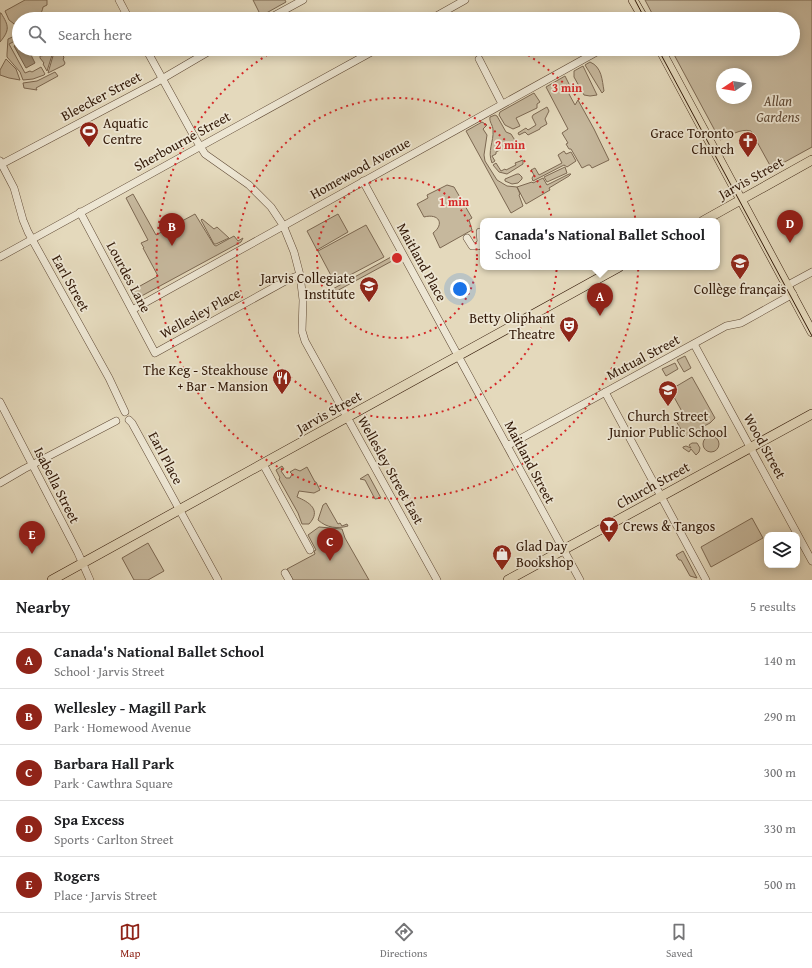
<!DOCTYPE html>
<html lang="en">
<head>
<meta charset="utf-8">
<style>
	body { margin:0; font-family:"Gentium Book Plus",serif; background:#f6f6f6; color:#202124 }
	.controls { position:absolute; right:12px; bottom:12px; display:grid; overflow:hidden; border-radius:8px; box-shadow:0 2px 10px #0003 }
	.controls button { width:36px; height:36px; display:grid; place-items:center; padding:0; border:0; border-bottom:1px solid #e0e0e0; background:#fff; color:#202124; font:20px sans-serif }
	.compass { position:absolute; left:716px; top:68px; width:36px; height:36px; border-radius:50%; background:#fff; box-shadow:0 2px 10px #0003; rotate:258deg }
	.you { position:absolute; left:460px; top:289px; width:14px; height:14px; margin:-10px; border:3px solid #fff; border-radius:50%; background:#1a73e8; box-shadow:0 0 0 6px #1a73e833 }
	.badge { display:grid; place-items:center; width:26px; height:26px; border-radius:50%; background:#8f2418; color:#fff; font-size:13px; font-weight:700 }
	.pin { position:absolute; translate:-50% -33px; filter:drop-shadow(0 1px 2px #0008) }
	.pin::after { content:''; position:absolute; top:21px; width:14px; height:12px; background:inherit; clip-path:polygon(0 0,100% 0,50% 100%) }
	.popup { position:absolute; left:480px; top:218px; width:240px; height:52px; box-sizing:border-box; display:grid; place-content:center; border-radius:8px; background:#fff; filter:drop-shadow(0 1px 3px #0005); font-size:13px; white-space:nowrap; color:#757577 }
	.popup b { font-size:15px; color:#202124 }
	.popup::after { content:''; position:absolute; left:50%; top:100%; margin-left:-8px; border:8px solid transparent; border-top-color:#fff }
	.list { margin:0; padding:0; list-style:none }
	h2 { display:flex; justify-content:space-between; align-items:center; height:52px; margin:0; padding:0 16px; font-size:17px }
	h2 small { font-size:13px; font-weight:400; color:#757577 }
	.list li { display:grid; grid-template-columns:26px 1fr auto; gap:12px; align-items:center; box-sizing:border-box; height:56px; padding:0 16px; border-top:1px solid #e0e0e0 }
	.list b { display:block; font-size:15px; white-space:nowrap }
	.list p { margin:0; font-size:13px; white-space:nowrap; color:#757577 }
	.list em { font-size:13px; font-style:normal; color:#757577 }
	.icon { flex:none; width:22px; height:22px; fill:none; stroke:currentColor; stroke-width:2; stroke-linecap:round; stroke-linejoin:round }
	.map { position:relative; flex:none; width:812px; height:580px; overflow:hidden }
	.search { position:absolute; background:#fff; box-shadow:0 2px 10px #0003; left:12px; right:12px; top:12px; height:44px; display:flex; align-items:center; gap:10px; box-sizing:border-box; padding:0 14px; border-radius:22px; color:#757577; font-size:15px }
	.sheet { height:332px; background:#fff }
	nav { display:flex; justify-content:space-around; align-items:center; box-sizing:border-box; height:56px; border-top:1px solid #e0e0e0; background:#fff; font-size:11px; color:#757577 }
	nav a { display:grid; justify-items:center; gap:2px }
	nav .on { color:#8f2418 }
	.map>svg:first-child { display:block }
	.green { fill:#c6b89d; stroke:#7c6852; fill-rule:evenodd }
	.water { fill:#a7977e; stroke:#78644e }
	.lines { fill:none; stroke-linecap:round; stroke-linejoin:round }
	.minor-casing { stroke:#5e4834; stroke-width:8 }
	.major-casing { stroke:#311807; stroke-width:10 }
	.minor { stroke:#ede6d3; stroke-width:7 }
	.major { stroke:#e4d9bc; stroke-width:9 }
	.tram { stroke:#311807; stroke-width:1 }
	.ring { fill:none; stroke:#d62828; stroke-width:2; stroke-dasharray:2 4 }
	.labels { text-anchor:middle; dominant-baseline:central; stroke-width:3.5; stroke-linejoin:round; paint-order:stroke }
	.street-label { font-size:14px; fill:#311807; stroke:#ede6d3 }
	.park-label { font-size:14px; font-style:italic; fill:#5e4834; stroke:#ede6d3 }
	.poi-label { font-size:14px; fill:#311807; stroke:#ede6d3; text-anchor:end }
	.centre { fill:#d62828; stroke:#ede6d3; stroke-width:2 }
	.ring-label { font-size:12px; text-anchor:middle; font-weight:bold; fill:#d62828; stroke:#ede6d3; stroke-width:3.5; stroke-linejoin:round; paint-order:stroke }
</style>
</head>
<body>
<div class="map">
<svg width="812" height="580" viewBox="0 0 812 580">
	<rect width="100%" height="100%" fill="#e4d9bc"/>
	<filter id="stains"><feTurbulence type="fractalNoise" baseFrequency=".005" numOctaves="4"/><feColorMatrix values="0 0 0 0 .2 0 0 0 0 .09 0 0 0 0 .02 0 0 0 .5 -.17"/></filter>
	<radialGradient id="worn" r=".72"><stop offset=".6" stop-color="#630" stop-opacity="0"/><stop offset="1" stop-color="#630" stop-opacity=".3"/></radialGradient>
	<path class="green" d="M25 0H47V5L43 7C41 20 29 19 19 19V27H18L9 20 5 11Z
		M253 0H285L286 2 261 16Z
		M645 0H812V147L772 169 751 131C740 128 730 136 720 140L671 49H793V19H655ZM722 74H746V98H722Z
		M0 13H1C9 26 10 30 0 42Z
		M19 34V39L9 44 25 73 30 71 32 72 41 67 45 74 44 75 33 79 23 80 20 72 7 57V54L8 39Z
		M55 49H61L64 54 63 55 64 58 63 59 65 63 64 65 48 73Z
		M53 52 47 71 43 64 44 63 40 58V56L47 55Z
		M6 59 16 69 20 80 9 78 0 75V70Z
		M590 62C602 67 602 80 604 91L602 93 585 65Z
		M583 66 597 95 590 96 584 95 574 77V71Z
		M55 72 58 76 36 88 37 90 24 88 23 83 37 81Z
		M565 76 571 88 569 94 575 105 578 100 594 129 609 160 592 168 590 165H588L582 168 571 149H569L566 144 568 143 562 133 568 129 546 87Z
		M534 93 540 102 537 104V108L516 118 520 126 513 129 505 125 499 115 500 112Z
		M547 107 549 111 545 119 547 124 540 128V129L528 135 525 132 519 135 518 133 526 128 528 130 536 125 532 117 533 115Z
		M495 115 497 116 506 132 511 134 516 142 496 152V154L492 156 495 161 492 163C487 151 494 142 493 130 493 125 489 122 490 117Z
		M482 122 487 125 483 129 487 135 484 155 485 161 497 180 507 186 517 187 520 194 519 195 523 206 511 213 466 131Z
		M564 151 566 154 571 152 576 161 567 167 564 165 533 181 532 178 534 175 531 170 535 168 539 175 562 163 558 155Z
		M523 160V164L507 174 499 172 493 165 496 163 501 171 505 169 506 170 516 165 515 163Z
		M565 167 567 173 547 182 544 177Z
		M517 174H519L522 177V179L518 183 512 184 505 181V179Z
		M569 174H571L569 176 549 188 550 190 526 204 517 187 532 182 533 183 543 178 547 185Z
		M447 185 454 187 472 218 469 220 472 230 440 248 433 233C445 224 439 213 424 217L417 204 428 198 427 195Z
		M133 194 156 235 195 214 214 245 216 246 234 236 238 241 243 238 241 242 136 299 131 291 158 276 143 248H144L141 243 148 240 126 198Z
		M338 214 348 232 317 250 307 231Z
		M202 219 214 229 217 227 229 238 216 244H214L201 220Z
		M366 225 384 257 335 283 318 251Z
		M391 257 392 261 322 299 320 296Z
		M685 356 691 368 684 372 677 360Z
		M675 363 678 369 666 376 662 369Z
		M692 377 715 418 710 423 685 436 676 421 684 415 670 390Z
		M703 444a8 8 0 1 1 16 0a8 8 0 1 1-16 0Z
		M692 443H697L700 448 699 452 696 455 691 449 689 452 683 448V447L686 446 691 448 689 445Z
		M282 466 284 469 281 471 286 478H290L292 474 290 472 295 469 300 471 307 467 315 482H316L320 490 314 493 299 491 297 497C309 502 322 510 309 524H302L298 513 279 479 280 478 276 470Z
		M368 474 381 498 375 499 365 480 360 479Z
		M326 503 338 524 340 523 342 526 347 524 348 526C337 529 327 528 318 520L323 505Z
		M752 518 763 538 711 567 701 547Z
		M319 527 342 529 345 538 369 580H293L287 569 315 554 314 551 316 550 308 535Z
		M148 543 164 571 148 580H134L122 558Z
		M683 551 697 578 690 576 681 560H679L676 555Z"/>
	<path class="water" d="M19 43V49H28L35 63 26 68 14 46Z"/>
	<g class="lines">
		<defs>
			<path id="minor" d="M119 0 129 19
				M268 19 303 0
				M431 19 465 0
				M146 49 195 138 205 154 249 185 271 207 283 225 294 252 300 275 303 300 302 331 305 341 437 580
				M479 59 502 104
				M0 161 14 188 23 220 28 232 109 378 125 412
				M0 165 155 83 213 49
				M363 181 580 580
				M80 212 155 353 289 279 300 275
				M467 238 472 246H478L481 242 480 232
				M0 257 377 49
				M788 285 812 272
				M132 310 602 49
				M694 344 812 561
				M605 392 706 580
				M0 402 78 553 90 580
				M129 420 132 423 218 580
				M507 446 726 326 741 323 793 294
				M263 464 310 550
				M0 483 24 469 116 421
				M285 573 289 580"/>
			<path id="major" d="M633 0 644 19
				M660 49 812 332
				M703 221 812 160
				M52 580 619 267
				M508 580 812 414"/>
		</defs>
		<use href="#minor" class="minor-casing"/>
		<use href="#major" class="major-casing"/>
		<use href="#minor" class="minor"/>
		<use href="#major" class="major"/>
		<path class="tram" d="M635 0 645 19
			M658 49 812 336"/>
	</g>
	<g class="ring">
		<circle cx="397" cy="258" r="80"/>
		<circle cx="397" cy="258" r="160"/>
		<path d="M368 19A241 241 0 0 1 426 19M518 49A241 241 0 1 1 277 49"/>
	</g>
	<defs>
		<symbol id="stadium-pin" viewBox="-11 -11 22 30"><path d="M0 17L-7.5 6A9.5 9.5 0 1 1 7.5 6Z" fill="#8f2418" stroke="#ede6d3"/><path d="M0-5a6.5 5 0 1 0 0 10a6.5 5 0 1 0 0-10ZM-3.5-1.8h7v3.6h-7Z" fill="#fff"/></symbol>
		<symbol id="church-pin" viewBox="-11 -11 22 30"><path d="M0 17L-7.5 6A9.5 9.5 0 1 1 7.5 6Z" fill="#8f2418" stroke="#ede6d3"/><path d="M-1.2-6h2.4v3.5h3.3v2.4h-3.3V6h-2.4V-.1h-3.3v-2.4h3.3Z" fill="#fff"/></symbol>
		<symbol id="school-pin" viewBox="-11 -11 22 30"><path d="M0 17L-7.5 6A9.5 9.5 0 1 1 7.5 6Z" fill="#8f2418" stroke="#ede6d3"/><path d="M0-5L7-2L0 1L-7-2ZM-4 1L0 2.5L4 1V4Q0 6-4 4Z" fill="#fff"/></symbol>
		<symbol id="theatre-pin" viewBox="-11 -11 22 30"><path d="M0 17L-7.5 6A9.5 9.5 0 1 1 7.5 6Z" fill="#8f2418" stroke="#ede6d3"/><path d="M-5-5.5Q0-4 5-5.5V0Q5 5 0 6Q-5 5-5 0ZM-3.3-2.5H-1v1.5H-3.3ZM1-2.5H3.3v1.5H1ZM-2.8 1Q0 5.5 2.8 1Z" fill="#fff"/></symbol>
		<symbol id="restaurant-pin" viewBox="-11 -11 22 30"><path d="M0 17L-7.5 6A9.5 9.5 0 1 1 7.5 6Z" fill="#8f2418" stroke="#ede6d3"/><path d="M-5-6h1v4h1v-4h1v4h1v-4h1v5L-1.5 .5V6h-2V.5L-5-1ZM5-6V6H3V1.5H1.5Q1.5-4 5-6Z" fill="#fff"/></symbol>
		<symbol id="bar-pin" viewBox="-11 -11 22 30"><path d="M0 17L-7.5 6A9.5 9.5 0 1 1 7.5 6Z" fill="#8f2418" stroke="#ede6d3"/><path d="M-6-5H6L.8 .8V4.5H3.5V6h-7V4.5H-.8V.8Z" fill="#fff"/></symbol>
		<symbol id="shop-pin" viewBox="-11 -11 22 30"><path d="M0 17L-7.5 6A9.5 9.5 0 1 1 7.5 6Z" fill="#8f2418" stroke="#ede6d3"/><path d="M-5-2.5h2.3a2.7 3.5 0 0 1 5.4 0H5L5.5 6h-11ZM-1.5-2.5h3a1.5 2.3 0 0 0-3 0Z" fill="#fff"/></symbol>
	</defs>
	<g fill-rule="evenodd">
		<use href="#stadium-pin" x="78" y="120" width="22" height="30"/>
		<use href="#church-pin" x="737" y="130" width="22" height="30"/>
		<use href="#school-pin" x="729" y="252" width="22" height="30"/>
		<use href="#school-pin" x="358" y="275" width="22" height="30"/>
		<use href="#theatre-pin" x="558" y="315" width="22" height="30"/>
		<use href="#restaurant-pin" x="271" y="367" width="22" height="30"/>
		<use href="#school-pin" x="657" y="379" width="22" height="30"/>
		<use href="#bar-pin" x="598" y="515" width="22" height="30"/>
		<use href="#shop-pin" x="491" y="543" width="22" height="30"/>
	</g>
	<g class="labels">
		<g class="street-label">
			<text transform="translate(101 96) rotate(-28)">Bleecker Street</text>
			<text transform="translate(182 141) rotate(-29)">Sherbourne Street</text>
			<text transform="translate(360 168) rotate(-29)">Homewood Avenue</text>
			<text transform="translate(751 178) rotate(-29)">Jarvis Street</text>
			<text transform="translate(422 262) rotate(61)">Maitland Place</text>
			<text transform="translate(129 277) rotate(62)">Lourdes Lane</text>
			<text transform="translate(71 283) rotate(61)">Earl Street</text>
			<text transform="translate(200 313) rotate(-29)">Wellesley Place</text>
			<text transform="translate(643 357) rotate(-28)">Mutual Street</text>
			<text transform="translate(329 412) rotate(-29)">Jarvis Street</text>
			<text transform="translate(765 446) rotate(61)">Wood Street</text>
			<text transform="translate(166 458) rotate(62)">Earl Place</text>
			<text transform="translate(530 462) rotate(62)">Maitland Street</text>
			<text transform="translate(391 470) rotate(61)">Wellesley Street East</text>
			<text transform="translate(57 485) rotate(63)">Isabella Street</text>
			<text transform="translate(653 485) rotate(-29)">Church Street</text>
		</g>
		<g class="park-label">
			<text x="778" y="101">Allan<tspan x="778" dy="16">Gardens</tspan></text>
		</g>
		<g class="poi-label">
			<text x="103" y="123" text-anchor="start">Aquatic<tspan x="103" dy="16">Centre</tspan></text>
			<text x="734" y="133">Grace Toronto<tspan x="734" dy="16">Church</tspan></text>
			<text x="355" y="278">Jarvis Collegiate<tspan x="355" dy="16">Institute</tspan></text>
			<text x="740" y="289" text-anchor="middle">Collège français</text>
			<text x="555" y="318">Betty Oliphant<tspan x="555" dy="16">Theatre</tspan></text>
			<text x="268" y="370">The Keg - Steakhouse<tspan x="268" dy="16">+ Bar - Mansion</tspan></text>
			<text x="668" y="416" text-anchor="middle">Church Street<tspan x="668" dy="16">Junior Public School</tspan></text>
			<text x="623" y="526" text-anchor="start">Crews &amp; Tangos</text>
			<text x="516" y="546" text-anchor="start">Glad Day<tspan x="516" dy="16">Bookshop</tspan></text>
		</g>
	</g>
	<circle cx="397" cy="258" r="6" class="centre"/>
	<g class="ring-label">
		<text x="567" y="92">3 min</text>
		<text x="510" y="149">2 min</text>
		<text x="454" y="206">1 min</text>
	</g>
	<rect width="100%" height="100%" filter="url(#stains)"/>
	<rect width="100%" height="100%" fill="url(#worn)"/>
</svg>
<div class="controls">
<button><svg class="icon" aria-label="layers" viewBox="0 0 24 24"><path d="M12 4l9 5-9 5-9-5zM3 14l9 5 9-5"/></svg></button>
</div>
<svg class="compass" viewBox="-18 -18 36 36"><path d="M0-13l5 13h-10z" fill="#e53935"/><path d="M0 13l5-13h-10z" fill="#757577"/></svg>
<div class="you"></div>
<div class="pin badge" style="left:600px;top:316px">A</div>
<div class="popup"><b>Canada's National Ballet School</b>School</div>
<div class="pin badge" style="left:172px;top:246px">B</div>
<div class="pin badge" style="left:330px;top:561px">C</div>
<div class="pin badge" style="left:790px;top:243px">D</div>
<div class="pin badge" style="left:32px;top:554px">E</div>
<div class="search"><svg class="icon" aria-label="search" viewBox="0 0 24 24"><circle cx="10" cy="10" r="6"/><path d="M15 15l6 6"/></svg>Search here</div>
</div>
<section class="sheet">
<h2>Nearby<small>5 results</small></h2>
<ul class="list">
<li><span class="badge">A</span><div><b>Canada's National Ballet School</b><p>School · Jarvis Street</p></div><em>140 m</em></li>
<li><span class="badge">B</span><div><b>Wellesley - Magill Park</b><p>Park · Homewood Avenue</p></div><em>290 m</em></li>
<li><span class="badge">C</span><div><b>Barbara Hall Park</b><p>Park · Cawthra Square</p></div><em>300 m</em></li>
<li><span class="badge">D</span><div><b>Spa Excess</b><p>Sports · Carlton Street</p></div><em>330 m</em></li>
<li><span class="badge">E</span><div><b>Rogers</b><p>Place · Jarvis Street</p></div><em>500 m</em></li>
</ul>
</section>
<nav>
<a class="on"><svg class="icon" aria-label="map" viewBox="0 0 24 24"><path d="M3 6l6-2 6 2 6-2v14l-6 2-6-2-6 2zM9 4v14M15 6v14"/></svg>Map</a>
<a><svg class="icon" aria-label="directions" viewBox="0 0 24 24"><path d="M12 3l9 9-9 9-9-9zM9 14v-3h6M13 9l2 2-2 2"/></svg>Directions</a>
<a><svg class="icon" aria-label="saved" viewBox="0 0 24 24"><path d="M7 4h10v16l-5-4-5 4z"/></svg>Saved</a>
</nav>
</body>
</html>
